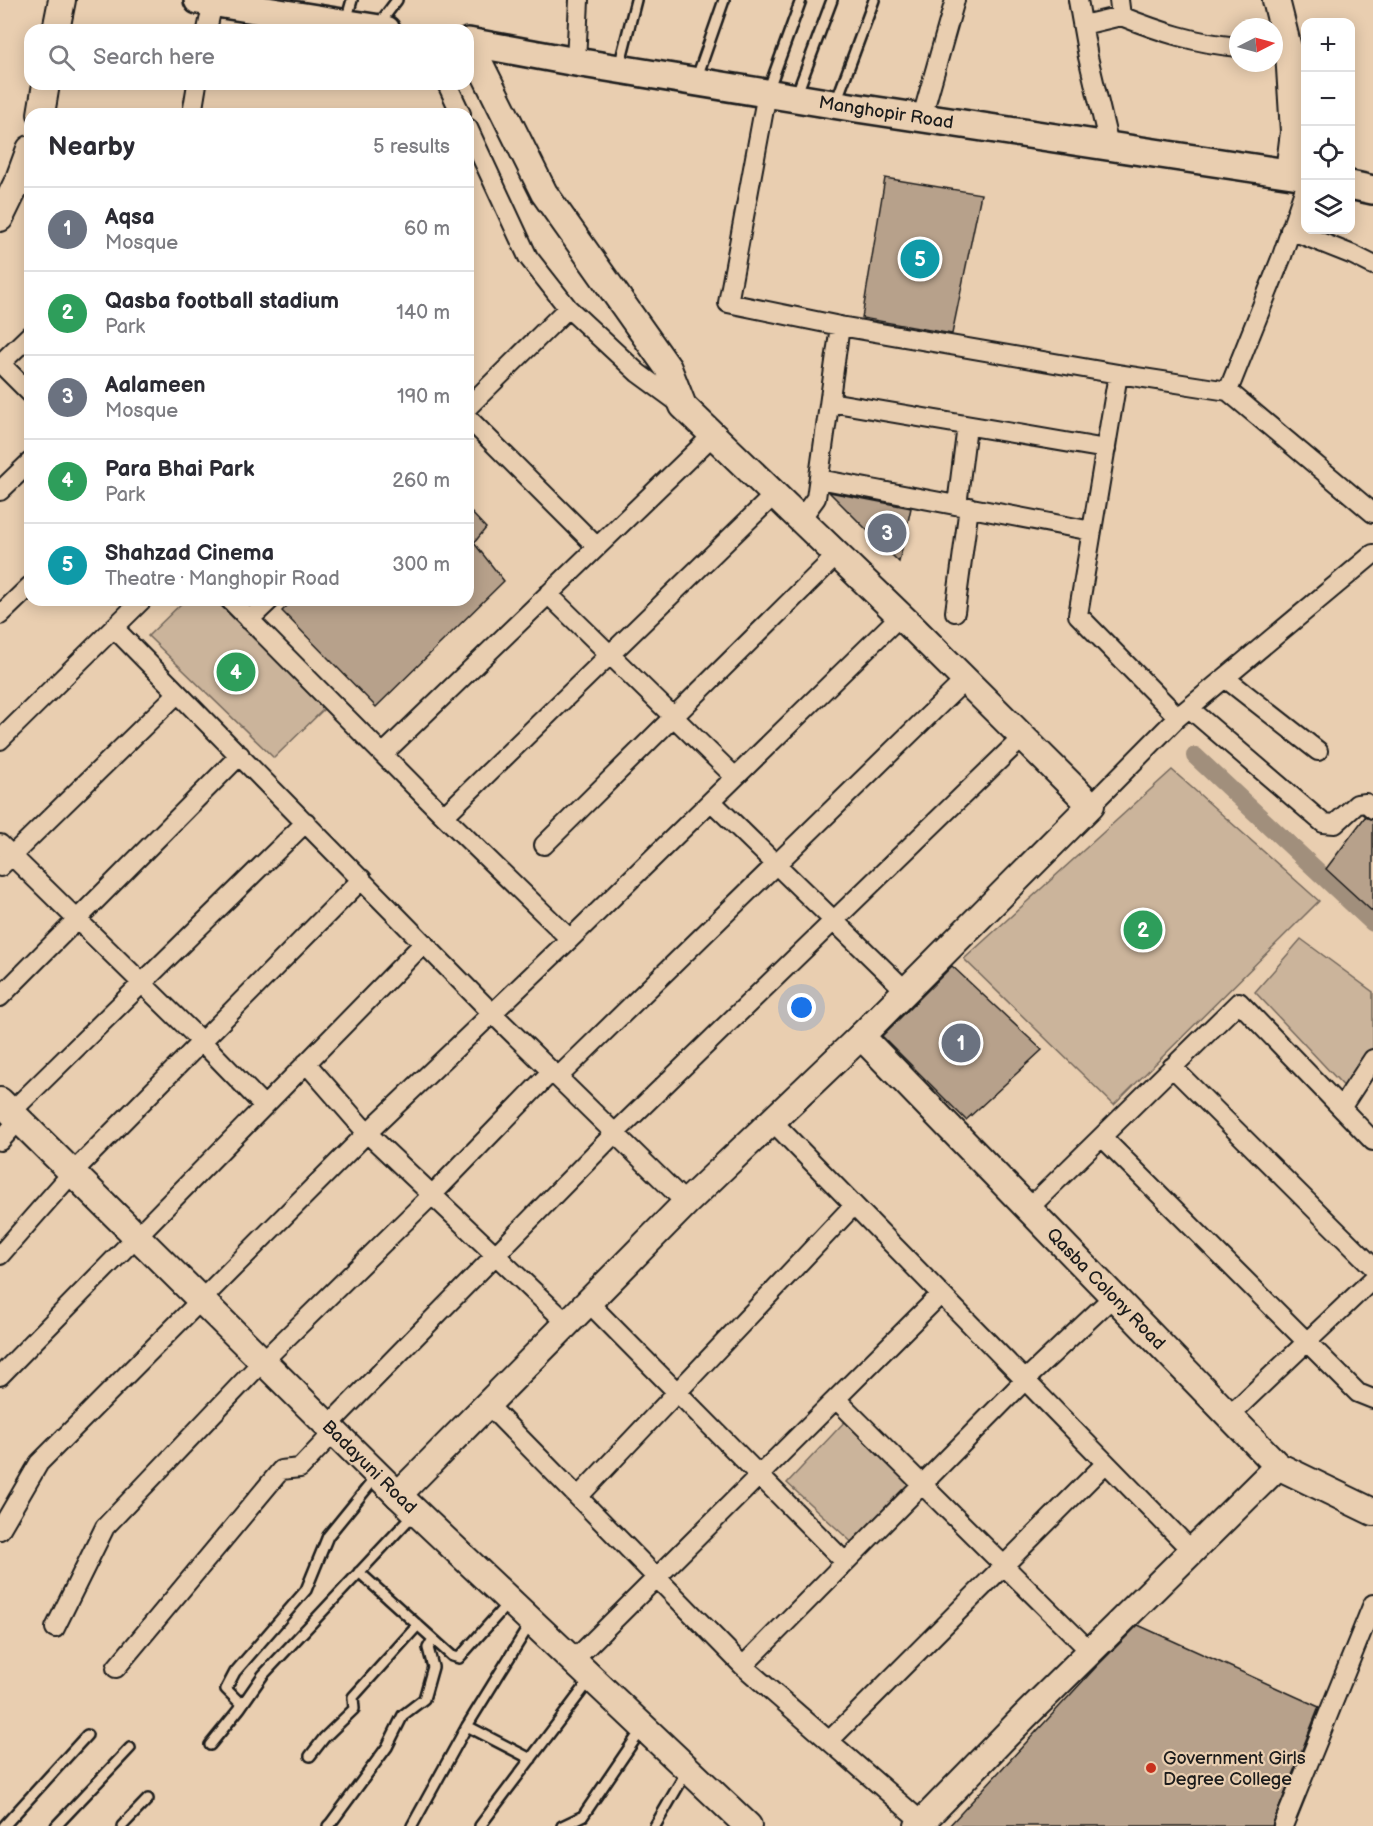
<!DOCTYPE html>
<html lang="en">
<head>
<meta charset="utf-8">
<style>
	body { margin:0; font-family:"Balsamiq Sans",sans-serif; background:#f7f7f7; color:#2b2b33 }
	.controls { position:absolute; right:18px; top:18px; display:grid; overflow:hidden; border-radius:12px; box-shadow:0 3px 15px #0003 }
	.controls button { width:54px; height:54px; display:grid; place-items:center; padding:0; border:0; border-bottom:2px solid #e1e1e2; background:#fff; color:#2b2b33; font:30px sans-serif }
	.compass { position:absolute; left:1229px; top:18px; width:54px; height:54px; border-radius:50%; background:#fff; box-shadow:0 3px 15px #0003; rotate:84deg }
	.you { position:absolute; left:802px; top:1008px; width:21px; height:21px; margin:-15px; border:4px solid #fff; border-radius:50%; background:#1a73e8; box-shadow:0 0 0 9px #1a73e833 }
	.badge { display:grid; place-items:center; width:39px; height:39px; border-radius:50%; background:#c8321e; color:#fff; font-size:20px; font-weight:700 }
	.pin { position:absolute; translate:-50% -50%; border:3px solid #fff; box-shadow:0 2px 6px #0006 }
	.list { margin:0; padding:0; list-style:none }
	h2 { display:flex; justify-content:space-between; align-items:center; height:78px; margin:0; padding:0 24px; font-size:26px }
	h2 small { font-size:20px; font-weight:400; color:#7c7c81 }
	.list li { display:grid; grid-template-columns:39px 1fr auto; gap:18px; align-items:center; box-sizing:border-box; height:84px; padding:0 24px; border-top:2px solid #e1e1e2 }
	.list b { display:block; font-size:22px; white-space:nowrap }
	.list p { margin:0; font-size:20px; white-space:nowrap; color:#7c7c81 }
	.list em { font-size:20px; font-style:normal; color:#7c7c81 }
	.icon { flex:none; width:33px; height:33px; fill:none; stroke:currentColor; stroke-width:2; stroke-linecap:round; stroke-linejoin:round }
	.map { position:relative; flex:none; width:1373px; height:1826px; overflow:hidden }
	.search { position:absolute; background:#fff; box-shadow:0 3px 15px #0003; left:24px; top:24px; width:450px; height:66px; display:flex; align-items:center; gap:15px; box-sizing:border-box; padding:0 21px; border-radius:18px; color:#7c7c81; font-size:22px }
	.panel { position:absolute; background:#fff; box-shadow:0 3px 15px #0003; left:24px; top:108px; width:450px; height:498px; border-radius:18px }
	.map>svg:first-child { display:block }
	.green { fill:#cbb49b; stroke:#74685c; stroke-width:1.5 }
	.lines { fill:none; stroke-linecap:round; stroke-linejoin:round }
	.canal { stroke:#a18f7c; stroke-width:18 }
	.building { fill:#b7a18b; stroke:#1c1c1c; stroke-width:1.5 }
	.lane-casing { stroke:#1c1c1c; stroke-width:14 }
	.street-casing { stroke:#1c1c1c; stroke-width:22 }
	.secondary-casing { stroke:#1c1c1c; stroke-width:30 }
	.primary-casing { stroke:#1c1c1c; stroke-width:32 }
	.lane { stroke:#e9ceb0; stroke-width:9 }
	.street { stroke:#e9ceb0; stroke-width:18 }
	.secondary { stroke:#e9ceb0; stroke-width:26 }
	.primary { stroke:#e9ceb0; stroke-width:27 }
	.poi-dot { fill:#c8321e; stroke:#e9ceb0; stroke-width:2 }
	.labels { text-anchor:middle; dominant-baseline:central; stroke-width:4.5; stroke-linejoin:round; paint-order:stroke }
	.street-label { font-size:18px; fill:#1c1c1c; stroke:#e9ceb0 }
	.poi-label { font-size:18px; fill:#1c1c1c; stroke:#e9ceb0; text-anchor:start }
</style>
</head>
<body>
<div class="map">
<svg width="1373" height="1826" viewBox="0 0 1373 1826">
	<rect width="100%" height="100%" fill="#e9ceb0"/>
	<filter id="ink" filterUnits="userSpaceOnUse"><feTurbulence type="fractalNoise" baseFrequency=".0167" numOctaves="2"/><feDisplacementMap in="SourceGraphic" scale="12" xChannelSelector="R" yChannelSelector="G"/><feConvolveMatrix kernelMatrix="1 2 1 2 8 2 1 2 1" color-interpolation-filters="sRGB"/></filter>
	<g filter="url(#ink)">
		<path class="green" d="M185 600H215L325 708 274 758 148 636Z
			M1172 770 1319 901 1114 1105 964 959Z
			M1301 939 1373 992V1065L1354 1097 1255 992Z
			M849 1417 914 1487 858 1548 787 1483Z"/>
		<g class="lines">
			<path class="canal" d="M1195 756 1373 923"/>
		</g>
		<path class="building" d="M885 178 981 194 952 334 862 318Z
			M829 492 911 508 899 562Z
			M468 509 486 528 474 543 504 581 376 707 282 611 293 600H468Z
			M1365 817 1373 820V912L1326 869Z
			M952 966 1042 1050 966 1120 882 1036Z
			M1138 1625 1319 1707 1272 1826H949L1096 1667Z"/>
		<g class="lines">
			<defs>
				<path id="lane" d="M346 21 352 0
					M379 24 397 0
					M619 67 636 0
					M696 80 724 0
					M768 91 801 0
					M796 96 832 0
					M836 102 874 0
					M359 1572 452 1656 459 1658 509 1602
					M242 1705 226 1689 235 1672 306 1590 328 1536 376 1477
					M467 1726 531 1759
					M210 1745 240 1708 263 1675 414 1514
					M310 1756 324 1738 354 1709 353 1697 418 1625
					M4 1826 87 1735
					M56 1826 130 1748
					M122 1826 148 1799
					M328 1826 331 1823 387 1747 403 1715 424 1699 433 1667 428 1648 433 1639
					M412 1826 467 1726 530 1624
					M480 1826 590 1680
					M562 1826 583 1816 642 1729
					M655 1826 687 1771"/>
				<path id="street" d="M1078 0 1088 57 1109 145
					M1119 0 1121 16C1161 32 1195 43 1238 47
					M1083 25 1121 16
					M207 30 213 2
					M576 62 579 0
					M447 84 461 114
					M767 93 728 303 840 326 1118 374 1228 391 1373 513
					M192 114 197 84
					M922 117 955 0
					M468 128 528 257 568 308 638 373 683 406
					M1290 230 1353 255 1373 265
					M0 363 30 393
					M0 364 30 335
					M1118 374 1078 615 1178 717
					M1228 391 1282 256 1306 185
					M830 402 1106 449
					M468 407 568 308
					M468 418 597 547
					M819 479 1092 531
					M0 491 30 462
					M957 505 967 426
					M800 520 816 498 840 326
					M548 594 735 777
					M230 600 444 816 570 939
					M955 612 969 507
					M0 615 30 586
					M249 620 270 600
					M114 628 492 1013 686 1203
					M1225 678 1318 751
					M1189 708 1323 823 1335 824 1357 804 1366 803 1373 809
					M0 740 142 600
					M383 754 713 435
					M711 801 906 991
					M1091 805 1178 717 1373 554
					M444 816 774 495
					M0 844 202 1042 264 1106
					M544 845 837 555
					M0 867 178 693
					M0 997 240 755
					M306 1063 367 1133 567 1323
					M1172 1067 1373 1267
					M558 1077 965 680
					M1341 1108 1373 1059
					M11 1112 306 822
					M772 1121 1192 1551
					M1102 1137 1358 1393 1373 1399
					M0 1141 19 1120
					M1029 1208 1239 1002 1373 1141
					M0 1255 72 1173 362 879
					M588 1302 845 1562
					M0 1376 424 943
					M836 1399 1090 1651
					M487 1404 743 1666 922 1822
					M1229 1416 1373 1279
					M328 1426 615 1133 1023 737
					M578 1497 854 1205
					M0 1530 39 1463 367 1133 570 939 900 616
					M55 1628 105 1527 262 1362 432 1195 552 1071
					M573 1661 941 1294
					M743 1666 1025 1380 1114 1296
					M116 1668 281 1470 300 1468 334 1432
					M829 1741 1106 1463
					M1283 1826 1373 1604"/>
				<g id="secondary">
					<path d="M1276 0 1289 52 1294 132 1289 172"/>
					<path d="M56 30 62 0"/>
					<path d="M41 114 46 84"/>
					<path d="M0 218 19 179 30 149"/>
					<path id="s1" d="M861 1036 1278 1466 1373 1512"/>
					<path id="s2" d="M0 1101 398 1495 748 1826"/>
					<path d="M398 1495 686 1203 861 1036 1091 805 910 625 683 406 668 368 544 193 469 42"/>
					<path d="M918 1826 1024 1717 1278 1466"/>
				</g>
				<g id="primary">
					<path d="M198 0 386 30"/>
					<path id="s3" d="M468 42 576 62 857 108 1306 176"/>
					<path d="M1350 185 1373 190"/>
				</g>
			</defs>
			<use href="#lane" class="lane-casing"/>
			<use href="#street" class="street-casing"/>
			<use href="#secondary" class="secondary-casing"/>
			<use href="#primary" class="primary-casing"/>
			<use href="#lane" class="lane"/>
			<use href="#street" class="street"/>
			<use href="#secondary" class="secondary"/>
			<use href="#primary" class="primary"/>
		</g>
	</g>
	<circle class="poi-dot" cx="1151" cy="1768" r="6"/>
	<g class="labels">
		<g class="street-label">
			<text stroke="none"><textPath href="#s3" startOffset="424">Manghopir Road</textPath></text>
			<text stroke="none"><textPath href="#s1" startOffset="352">Qasba Colony Road</textPath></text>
			<text stroke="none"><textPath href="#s2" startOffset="520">Badayuni Road</textPath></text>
		</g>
		<g class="poi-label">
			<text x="1163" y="1758">Government Girls<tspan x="1163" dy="21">Degree College</tspan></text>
		</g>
	</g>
</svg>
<div class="controls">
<button>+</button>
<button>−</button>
<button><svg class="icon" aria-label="locate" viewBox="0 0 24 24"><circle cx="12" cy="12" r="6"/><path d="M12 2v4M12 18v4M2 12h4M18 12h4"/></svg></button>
<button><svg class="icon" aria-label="layers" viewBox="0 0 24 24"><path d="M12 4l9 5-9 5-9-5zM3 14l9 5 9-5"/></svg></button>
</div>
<svg class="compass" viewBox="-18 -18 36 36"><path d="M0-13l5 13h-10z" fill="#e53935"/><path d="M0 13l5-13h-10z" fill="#7c7c81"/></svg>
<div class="you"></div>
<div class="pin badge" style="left:961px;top:1043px;background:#6b7280">1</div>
<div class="pin badge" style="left:1143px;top:930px;background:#2e9e5b">2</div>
<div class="pin badge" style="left:887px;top:533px;background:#6b7280">3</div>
<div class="pin badge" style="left:236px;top:672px;background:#2e9e5b">4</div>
<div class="pin badge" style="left:920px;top:259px;background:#0f9aa8">5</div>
<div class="search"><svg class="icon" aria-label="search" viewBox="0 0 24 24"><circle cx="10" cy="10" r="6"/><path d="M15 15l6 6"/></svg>Search here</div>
<section class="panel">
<h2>Nearby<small>5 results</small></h2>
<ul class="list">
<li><span class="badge" style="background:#6b7280">1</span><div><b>Aqsa</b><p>Mosque</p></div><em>60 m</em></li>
<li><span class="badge" style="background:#2e9e5b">2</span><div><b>Qasba football stadium</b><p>Park</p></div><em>140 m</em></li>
<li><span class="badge" style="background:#6b7280">3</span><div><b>Aalameen</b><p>Mosque</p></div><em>190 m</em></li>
<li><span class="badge" style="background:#2e9e5b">4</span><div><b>Para Bhai Park</b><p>Park</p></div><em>260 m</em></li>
<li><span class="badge" style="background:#0f9aa8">5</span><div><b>Shahzad Cinema</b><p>Theatre · Manghopir Road</p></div><em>300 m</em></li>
</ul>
</section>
</div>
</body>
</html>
